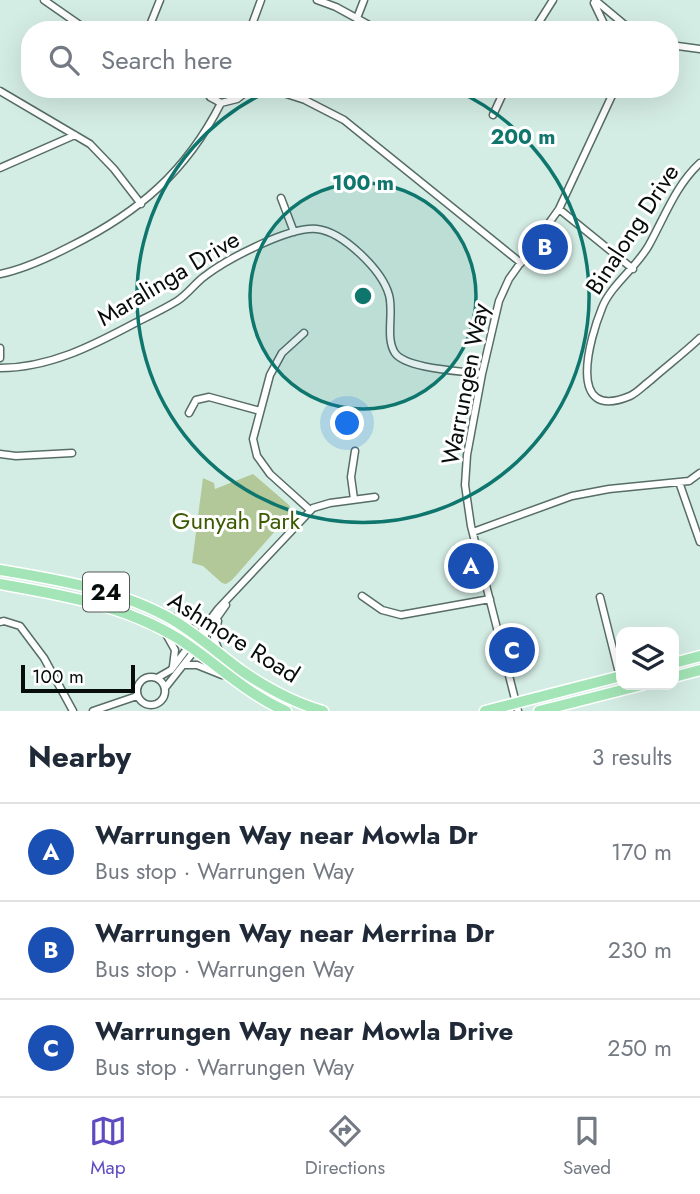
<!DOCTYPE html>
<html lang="en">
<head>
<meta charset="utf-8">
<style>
	body { margin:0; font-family:Jost,sans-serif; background:#f6f6f7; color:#1f2937 }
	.controls { position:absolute; right:21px; bottom:21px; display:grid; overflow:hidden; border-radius:14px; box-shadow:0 7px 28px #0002 }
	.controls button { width:63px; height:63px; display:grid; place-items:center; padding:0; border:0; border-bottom:2px solid #e0e1e3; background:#fff; color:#1f2937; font:35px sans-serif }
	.scale { position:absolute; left:21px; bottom:18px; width:114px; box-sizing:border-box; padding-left:7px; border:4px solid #060d0b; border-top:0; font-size:19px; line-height:24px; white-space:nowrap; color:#060d0b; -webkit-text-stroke:5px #fff; paint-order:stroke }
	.you { position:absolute; left:348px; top:424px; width:24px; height:24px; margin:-18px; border:5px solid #fff; border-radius:50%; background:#1a73e8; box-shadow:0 0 0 10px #1a73e833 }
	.badge { display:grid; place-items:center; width:46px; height:46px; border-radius:50%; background:#5f4ac2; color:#fff; font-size:23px; font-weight:700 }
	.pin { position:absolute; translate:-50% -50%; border:4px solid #fff; box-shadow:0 2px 7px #0006 }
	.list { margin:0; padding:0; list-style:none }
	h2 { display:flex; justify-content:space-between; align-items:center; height:91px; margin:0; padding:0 28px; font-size:30px }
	h2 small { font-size:23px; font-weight:400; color:#747a83 }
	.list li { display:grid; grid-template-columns:46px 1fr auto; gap:21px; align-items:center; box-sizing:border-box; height:98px; padding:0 28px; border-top:2px solid #e0e1e3 }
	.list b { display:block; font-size:26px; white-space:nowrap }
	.list p { margin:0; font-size:23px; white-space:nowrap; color:#747a83 }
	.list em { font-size:23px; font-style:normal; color:#747a83 }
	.icon { flex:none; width:38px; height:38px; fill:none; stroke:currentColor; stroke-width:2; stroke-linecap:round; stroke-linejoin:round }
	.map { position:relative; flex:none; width:700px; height:711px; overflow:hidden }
	.search { position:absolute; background:#fff; box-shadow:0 7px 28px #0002; left:21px; right:21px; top:21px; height:77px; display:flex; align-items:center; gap:18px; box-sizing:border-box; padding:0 24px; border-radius:28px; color:#747a83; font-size:26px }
	.sheet { height:385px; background:#fff }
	nav { display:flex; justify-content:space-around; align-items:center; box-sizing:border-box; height:98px; border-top:2px solid #e0e1e3; background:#fff; font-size:19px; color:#747a83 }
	nav a { display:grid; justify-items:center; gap:4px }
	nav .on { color:#5f4ac2 }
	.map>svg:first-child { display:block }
	.green { fill:#b2c899 }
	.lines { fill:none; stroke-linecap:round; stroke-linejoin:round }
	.minor-casing { stroke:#576d66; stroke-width:9 }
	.primary-casing { stroke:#fff; stroke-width:13 }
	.minor { stroke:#fff; stroke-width:6 }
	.primary { stroke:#a3e5b6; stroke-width:10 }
	.ring { fill:none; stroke:#0f766e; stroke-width:3.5 }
	.labels { text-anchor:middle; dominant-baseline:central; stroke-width:6; stroke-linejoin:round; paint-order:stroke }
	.shield { fill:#fff; stroke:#515654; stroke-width:2 }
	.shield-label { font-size:23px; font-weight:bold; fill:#060d0b }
	.street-label { font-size:24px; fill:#060d0b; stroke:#fff }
	.park-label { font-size:24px; fill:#3c5b00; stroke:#fff }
	.centre { fill:#0f766e; stroke:#fff; stroke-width:3.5 }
	.ring-label { font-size:21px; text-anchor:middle; font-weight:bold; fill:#0f766e; stroke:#fff; stroke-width:6; stroke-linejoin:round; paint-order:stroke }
</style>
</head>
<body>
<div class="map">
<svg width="700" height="711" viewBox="0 0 700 711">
	<rect width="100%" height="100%" fill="#d4ede4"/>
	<path class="green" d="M253 474 289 505 292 512 232 580 226 584 222 583 203 566 192 563 203 478 214 483 215 489Z"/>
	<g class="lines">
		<defs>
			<path id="minor" d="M44 0 87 30
				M317 0 336 7 378 30
				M595 0 631 30
				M594 3 607 30
				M357 18 364 0
				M148 30 160 0
				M250 30 261 0
				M534 30 553 0
				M670 45 700 49
				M205 89 210 97 221 103 237 99 250 89
				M271 89 305 100 344 120 521 263
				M0 91 90 144 114 169 141 204
				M493 115 505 89
				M700 163C676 185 665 216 649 245 637 267 610 286 602 308 590 337 565 423 630 396 637 393 644 385 651 380 667 366 684 353 700 338
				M0 168 75 135
				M281 198 294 232
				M559 209 633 269
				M0 274C25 269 48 258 71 246 139 212 186 172 221 103
				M304 333 282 353 270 375 253 439 257 456 270 474 310 510
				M0 348V358
				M0 368C49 368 92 346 135 323 149 316 164 309 177 301 188 294 195 283 205 276 227 259 290 226 317 229 343 232 382 270 389 295 394 313 385 338 395 353 406 369 463 371 482 374
				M189 413 196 400 209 397 260 411
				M0 454 16 456 72 453
				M679 482 700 542
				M354 499 351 477 355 451
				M473 532 572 496 609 489 689 481 700 473
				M362 596 382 610 401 615 490 599
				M600 597 620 677
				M175 617 197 622H208
				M218 621 214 638 219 651
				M0 622 4 621 20 626 44 658 73 711
				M166 634 175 650 173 666
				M198 636 218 609 313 508 330 503 375 497
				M202 639 226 605
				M184 665H197L222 675
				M137 691a14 14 0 1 1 28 0a14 14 0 1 1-28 0Z
				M157 678 171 670 189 646
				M165 688 195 650
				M93 711 137 696
				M518 711 471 526 465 485 467 455 482 374 499 301 509 279 559 209 615 89"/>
			<path id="primary" d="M0 570C59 580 121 590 173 620 198 635 219 654 242 671 267 688 295 703 323 711
				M0 584C62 595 124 605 179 639 215 662 246 694 286 711
				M674 663 700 656
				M674 677 700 670
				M485 711 621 676
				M539 711 642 685"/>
		</defs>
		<use href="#minor" class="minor-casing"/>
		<use href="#primary" class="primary-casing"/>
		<use href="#minor" class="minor"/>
		<use href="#primary" class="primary"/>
	</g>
	<circle cx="363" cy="296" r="113" fill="#0f766e" fill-opacity=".12"/>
	<g class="ring">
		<circle cx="363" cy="296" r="113"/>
		<path d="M455 90A226 226 0 1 1 271 90"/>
	</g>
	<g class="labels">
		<rect class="shield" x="83" y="572.5" width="46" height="39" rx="5"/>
		<g class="shield-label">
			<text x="106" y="592">24</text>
		</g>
		<g class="street-label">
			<text transform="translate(632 229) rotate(-57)">Binalong Drive</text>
			<text transform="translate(168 278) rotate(-31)">Maralinga Drive</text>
			<text transform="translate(465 384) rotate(-79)">Warrungen Way</text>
			<text transform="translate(234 637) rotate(32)">Ashmore Road</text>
		</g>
		<g class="park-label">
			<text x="236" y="520">Gunyah Park</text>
		</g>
	</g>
	<circle cx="363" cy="296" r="10" class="centre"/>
	<g class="ring-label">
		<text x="523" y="144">200 m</text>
		<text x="363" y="190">100 m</text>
	</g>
</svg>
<div class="controls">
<button><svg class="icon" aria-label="layers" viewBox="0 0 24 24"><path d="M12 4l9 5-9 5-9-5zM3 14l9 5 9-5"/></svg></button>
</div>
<div class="scale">100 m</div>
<div class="you"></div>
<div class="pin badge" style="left:471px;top:566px;background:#1a4fb4">A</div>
<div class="pin badge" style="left:545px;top:247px;background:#1a4fb4">B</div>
<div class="pin badge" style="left:512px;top:650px;background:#1a4fb4">C</div>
<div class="search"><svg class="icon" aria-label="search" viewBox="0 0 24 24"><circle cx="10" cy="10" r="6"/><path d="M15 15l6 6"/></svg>Search here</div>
</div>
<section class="sheet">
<h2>Nearby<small>3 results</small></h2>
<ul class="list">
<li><span class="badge" style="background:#1a4fb4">A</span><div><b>Warrungen Way near Mowla Dr</b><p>Bus stop · Warrungen Way</p></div><em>170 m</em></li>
<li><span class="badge" style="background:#1a4fb4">B</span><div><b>Warrungen Way near Merrina Dr</b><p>Bus stop · Warrungen Way</p></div><em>230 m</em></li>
<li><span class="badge" style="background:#1a4fb4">C</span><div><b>Warrungen Way near Mowla Drive</b><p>Bus stop · Warrungen Way</p></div><em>250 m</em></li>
</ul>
</section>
<nav>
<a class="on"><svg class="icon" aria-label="map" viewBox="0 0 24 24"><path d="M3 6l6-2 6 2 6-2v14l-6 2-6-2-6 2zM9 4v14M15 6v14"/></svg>Map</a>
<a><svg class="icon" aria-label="directions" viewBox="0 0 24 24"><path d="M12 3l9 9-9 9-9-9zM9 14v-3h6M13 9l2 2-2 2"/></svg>Directions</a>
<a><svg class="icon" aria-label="saved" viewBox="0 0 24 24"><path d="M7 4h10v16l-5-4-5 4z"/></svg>Saved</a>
</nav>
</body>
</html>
